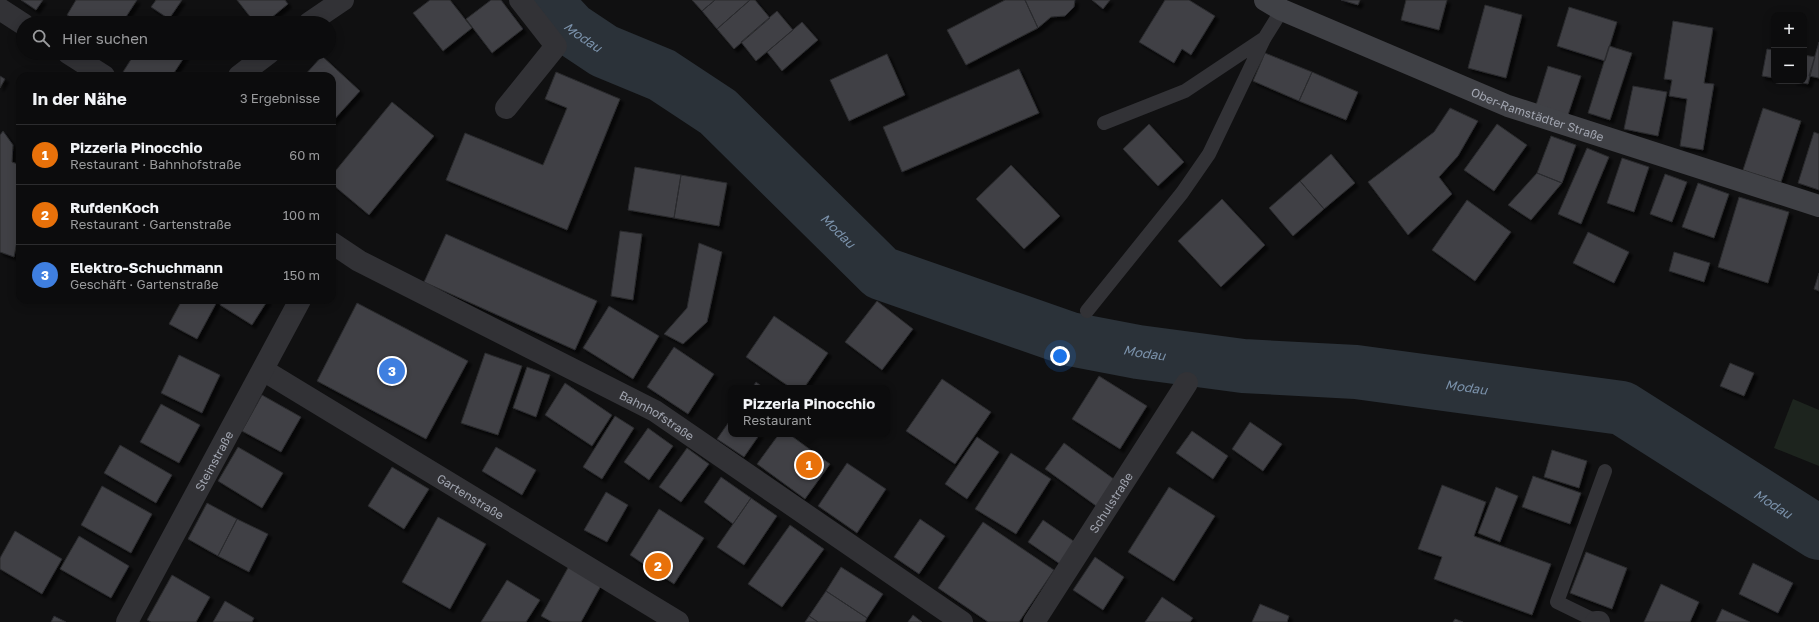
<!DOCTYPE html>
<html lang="de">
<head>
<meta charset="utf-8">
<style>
	body { margin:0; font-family:"Golos Text",sans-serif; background:#1a1a1b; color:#f1f3f6 }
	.controls { position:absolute; right:12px; top:12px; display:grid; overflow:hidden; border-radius:8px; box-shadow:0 2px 10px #0003 }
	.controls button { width:36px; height:36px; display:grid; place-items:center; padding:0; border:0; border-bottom:1px solid #2c2c2e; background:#0c0c0d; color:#f1f3f6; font:20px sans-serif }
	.you { position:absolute; left:1060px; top:356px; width:14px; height:14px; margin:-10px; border:3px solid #fff; border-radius:50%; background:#1a73e8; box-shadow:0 0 0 6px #1a73e833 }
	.badge { display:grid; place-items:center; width:26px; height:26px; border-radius:50%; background:#e4b036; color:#fff; font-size:13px; font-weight:700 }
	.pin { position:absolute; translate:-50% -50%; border:2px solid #fff; box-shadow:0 1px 4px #0006 }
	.popup { position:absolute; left:728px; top:385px; width:162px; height:52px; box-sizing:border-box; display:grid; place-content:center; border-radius:8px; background:#0c0c0d; filter:drop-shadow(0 1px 3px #0005); font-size:13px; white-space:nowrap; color:#9a9b9d }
	.popup b { font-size:15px; color:#f1f3f6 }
	.popup::after { content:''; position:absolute; left:50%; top:100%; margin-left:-8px; border:8px solid transparent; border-top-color:#0c0c0d }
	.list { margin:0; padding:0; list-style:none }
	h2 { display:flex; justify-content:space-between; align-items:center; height:52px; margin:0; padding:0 16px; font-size:17px }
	h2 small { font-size:13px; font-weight:400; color:#9a9b9d }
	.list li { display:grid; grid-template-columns:26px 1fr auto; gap:12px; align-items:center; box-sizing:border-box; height:60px; padding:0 16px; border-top:1px solid #2c2c2e }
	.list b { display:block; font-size:15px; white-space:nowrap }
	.list p { margin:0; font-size:13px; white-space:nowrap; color:#9a9b9d }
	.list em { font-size:13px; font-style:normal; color:#9a9b9d }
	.icon { flex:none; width:22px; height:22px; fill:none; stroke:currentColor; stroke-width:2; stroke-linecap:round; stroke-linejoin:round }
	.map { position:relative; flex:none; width:1819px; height:622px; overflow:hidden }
	.search { position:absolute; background:#0c0c0d; box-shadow:0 2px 10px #0003; left:16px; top:16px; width:320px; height:44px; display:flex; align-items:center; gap:10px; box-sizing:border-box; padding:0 14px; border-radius:22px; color:#9a9b9d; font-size:15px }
	.panel { position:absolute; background:#0c0c0d; box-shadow:0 2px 10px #0003; left:16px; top:72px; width:320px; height:232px; border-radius:12px }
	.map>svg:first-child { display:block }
	.green { fill:#1d241e }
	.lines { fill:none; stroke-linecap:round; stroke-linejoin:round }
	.river { stroke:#2b3239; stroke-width:54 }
	.building { fill:#3f4044; stroke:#2a2a2d; filter:url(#shadow) }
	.service { stroke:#323236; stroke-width:14 }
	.minor { stroke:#323236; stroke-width:22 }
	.secondary { stroke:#404146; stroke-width:22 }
	.labels { text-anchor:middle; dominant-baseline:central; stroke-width:4; stroke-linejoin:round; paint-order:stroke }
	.street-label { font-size:12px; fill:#a2a6b1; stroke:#0b0b0c }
	.water-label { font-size:13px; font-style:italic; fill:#7b92ab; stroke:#0b0b0c }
</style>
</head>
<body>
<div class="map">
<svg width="1819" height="622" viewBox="0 0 1819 622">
	<defs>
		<filter id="shadow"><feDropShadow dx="3.5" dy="3.5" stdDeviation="1" flood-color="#0009"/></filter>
	</defs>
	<rect width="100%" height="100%" fill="#101011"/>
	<path class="green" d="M1793 399 1819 410V466L1774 448Z"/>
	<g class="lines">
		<path class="river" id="s1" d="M544 0 571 29 604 51 662 75 718 112 881 273 1070 339 1138 352 1243 366 1356 372 1622 408 1819 533"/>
	</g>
	<path class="building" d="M21 0H43L36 10Z
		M76 0H137L122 23H80L67 15Z
		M156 0H182L169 19 151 7Z
		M237 0H285L288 4 265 23H255Z
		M430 0H450L472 28 443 51 413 13Z
		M491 0H501L523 29 492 53 466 19Z
		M692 0H715L702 11Z
		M715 0H750L717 29 702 11Z
		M750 0H755L770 18 734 49 717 29Z
		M1005 0H1025L1038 28 966 65 947 30Z
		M1025 0H1075L1074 7 1065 16 1051 17 1038 28Z
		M1092 0H1110L1103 9Z
		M1165 0H1189L1215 16 1191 55 1182 49 1174 63 1139 42Z
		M1341 0H1360L1358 5Z
		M1406 0H1447L1439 30 1401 20Z
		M1485 5 1522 15 1506 78 1468 68Z
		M1569 7 1617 22 1605 61 1557 46Z
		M777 11 793 30 756 61 741 42Z
		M1673 21 1713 28 1704 83 1714 84 1703 150 1680 146 1687 99 1669 96 1672 80 1664 79Z
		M802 22 818 40 782 71 767 52Z
		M1819 42V78L1809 76Z
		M1609 46 1632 53 1610 120 1588 113Z
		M1767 49 1774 50V78L1762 76Z
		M135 53H187L172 76H129L123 72Z
		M1265 53 1312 72 1299 101 1253 81Z
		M887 54 905 95 849 121 830 80Z
		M1804 55 1815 57 1808 84 1793 81H1804Z
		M322 56 360 91 332 122V76H304Z
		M1548 66 1581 76 1568 115 1536 105Z
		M1019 69 1039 113 902 172 883 127Z
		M556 72 620 99 567 230 446 180 465 133 543 165 567 108 545 99Z
		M1312 72 1358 92 1346 120 1299 101Z
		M0 76 5 79 0 88Z
		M1633 86 1667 92 1658 136 1624 129Z
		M392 102 434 136 369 215 332 184V175Z
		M1450 108 1478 121 1458 156 1439 177 1452 194 1408 235 1368 182 1434 132Z
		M1763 108 1801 121 1781 182 1743 170Z
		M1149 124 1184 162 1158 186 1123 149Z
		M1497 124 1527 145 1494 191 1464 170Z
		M3 131 13 145 12 162 20 165V225L14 257 0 252V135Z
		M1814 132 1819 134V190L1798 183Z
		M1551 136 1576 145 1562 183 1537 173Z
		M1587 148 1609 157 1581 224 1558 214Z
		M1331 154 1355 183 1324 209 1300 181Z
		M1622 158 1649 167 1634 212 1607 203Z
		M1011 165 1060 216 1024 249 976 199Z
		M635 167 681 175 674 218 628 210Z
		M1537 173 1562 183 1531 220 1508 205Z
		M1665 174 1687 182 1672 222 1650 214Z
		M681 175 727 183 719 226 674 218Z
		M1300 181 1324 209 1293 236 1269 208Z
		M1698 183 1729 194 1714 238 1682 227Z
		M1739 197 1789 212 1768 283 1718 267Z
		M1222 199 1265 245 1221 287 1178 241Z
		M1467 200 1511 232 1475 281 1432 250Z
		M620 231 642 234 633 300 611 296Z
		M1588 232 1629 252 1614 283 1573 263Z
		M446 234 597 301 575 350 424 282Z
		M699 243 722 252 707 322 683 344 664 334 687 308Z
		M1674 252 1710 263 1704 282 1669 271Z
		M1819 273V291L1814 289Z
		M182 300H218L197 339 169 324Z
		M223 300H268L252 325 220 305Z
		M877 301 913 329 882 370 845 342Z
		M357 303 468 361 426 439 317 381Z
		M609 306 659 336 633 379 583 348Z
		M774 316 828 353 804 388H791L746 357Z
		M674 347 714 374 688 414 647 387Z
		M485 353 522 366 498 435 461 423Z
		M179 355 220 375 202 413 161 393Z
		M1730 363 1754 373 1744 396 1720 386Z
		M527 367 550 375 536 417 513 408Z
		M1099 376 1147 406 1120 449 1072 419Z
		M942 379 991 412 955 464 906 431Z
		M756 382 764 388H752Z
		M565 383 612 415 592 446 545 415Z
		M262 395 301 417 281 452 242 431Z
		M161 404 200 425 179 463 140 442Z
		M615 416 634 428 602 479 583 467Z
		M731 419V434H760L744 457 717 439Z
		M1250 422 1282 444 1263 471 1232 449Z
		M648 428 673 446 649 480 624 462Z
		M1192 431 1228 456 1213 479 1176 453Z
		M779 434H789L830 464 805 499 757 464Z
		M977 437 999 452 967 499 945 484Z
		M1064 443 1118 482 1099 508 1045 469Z
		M120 445 172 475 156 503 104 473Z
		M238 447 283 473 262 508 218 481Z
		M496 447 536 470 522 495 482 471Z
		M687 448 709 464 681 502 659 487Z
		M1552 450 1587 461 1579 488 1544 477Z
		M1011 453 1051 479 1016 534 975 509Z
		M847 463 886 489 857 533 818 506Z
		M392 467 429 489 404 529 368 506Z
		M1533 476 1581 493 1570 524 1522 507Z
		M721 477 751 498 733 524 704 502Z
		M1442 485 1486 502 1474 536 1551 564 1532 615 1434 579 1442 557 1418 549Z
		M102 486 152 514 131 553 81 525Z
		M1169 487 1215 516 1174 581 1128 552Z
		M1496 487 1518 496 1500 542 1478 533Z
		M606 492 628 505 607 542 584 530Z
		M751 498 777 516 744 565 717 547Z
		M207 503 237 519 218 556 188 539Z
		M659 509 704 538 674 584 630 555Z
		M438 517 486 544 450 609 402 582Z
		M237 519 268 534 249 572 218 556Z
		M920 519 945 536 919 574 894 557Z
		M1043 520 1075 542 1060 564 1028 542Z
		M983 522 1054 570 1019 622H988L938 588Z
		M790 525 824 549 782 607 748 584Z
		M15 531 62 559 42 594 0 569V558Z
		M79 536 129 566 111 598 60 569Z
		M1586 552 1627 568 1612 609 1570 593Z
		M1095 557 1124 577 1103 610 1073 590Z
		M1753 563 1793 583 1778 613 1739 594Z
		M569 566 602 584 581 622H552L541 616Z
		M841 567 883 594 867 618 826 591Z
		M172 575 210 597 196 622H151L147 620Z
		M507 580 540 600 526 622H481Z
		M1661 584 1699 602 1690 622H1644Z
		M826 591 867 618 865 622H818L809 616Z
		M1162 597 1193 618 1190 622H1145Z
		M225 601 254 618 252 622H213Z
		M1260 604 1289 616 1287 622H1252Z
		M1722 609 1750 622H1716Z
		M913 615 922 622H908Z
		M54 616 66 622H51Z
		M809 616 818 622H805Z
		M1455 619 1463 622H1453Z"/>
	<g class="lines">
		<path class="service" d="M1104 123 1185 91 1263 39
			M1087 311 1182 193 1209 154 1264 39 1282 10
			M1596 621 1557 602 1605 471"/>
		<g class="minor">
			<path d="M0 9 23 24"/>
			<path d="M309 23 343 0"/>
			<path d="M68 53 104 76"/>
			<path d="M239 76 269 53"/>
			<path d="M506 108 556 46 520 0"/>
			<path id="s2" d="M332 243 359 261 655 411 962 622"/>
			<path id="s3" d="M263 370 678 622"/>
			<path id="s4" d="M127 622 300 300"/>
			<path id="s5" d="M1034 622 1187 383"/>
			<path d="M1596 622H1599"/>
		</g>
		<path class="secondary" id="s6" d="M1265 0 1282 10 1508 106 1819 206"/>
	</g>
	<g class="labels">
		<g class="street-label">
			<text stroke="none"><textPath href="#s6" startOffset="296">Ober-Ramstädter Straße</textPath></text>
			<text stroke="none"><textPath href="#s2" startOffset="368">Bahnhofstraße</textPath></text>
			<text stroke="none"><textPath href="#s4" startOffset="183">Steinstraße</textPath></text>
			<text stroke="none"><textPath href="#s3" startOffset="243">Gartenstraße</textPath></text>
			<text stroke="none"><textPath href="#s5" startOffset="142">Schulstraße</textPath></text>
		</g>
		<g class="water-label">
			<text stroke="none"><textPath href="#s1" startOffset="54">Modau</textPath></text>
			<text stroke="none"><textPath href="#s1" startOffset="378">Modau</textPath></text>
			<text stroke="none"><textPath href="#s1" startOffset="714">Modau</textPath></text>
			<text stroke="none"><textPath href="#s1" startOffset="1038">Modau</textPath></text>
			<text stroke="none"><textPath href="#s1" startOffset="1374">Modau</textPath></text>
		</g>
	</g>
</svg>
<div class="controls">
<button>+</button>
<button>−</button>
</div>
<div class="you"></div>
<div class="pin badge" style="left:809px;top:465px;background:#e8710a">1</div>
<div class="popup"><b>Pizzeria Pinocchio</b>Restaurant</div>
<div class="pin badge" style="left:658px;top:566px;background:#e8710a">2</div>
<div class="pin badge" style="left:392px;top:371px;background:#3f7fe0">3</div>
<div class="search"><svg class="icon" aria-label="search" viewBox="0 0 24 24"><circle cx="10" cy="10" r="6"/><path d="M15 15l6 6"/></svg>Hier suchen</div>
<section class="panel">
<h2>In der Nähe<small>3 Ergebnisse</small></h2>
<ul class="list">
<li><span class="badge" style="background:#e8710a">1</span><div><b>Pizzeria Pinocchio</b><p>Restaurant · Bahnhofstraße</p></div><em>60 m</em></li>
<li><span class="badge" style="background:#e8710a">2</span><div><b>RufdenKoch</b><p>Restaurant · Gartenstraße</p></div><em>100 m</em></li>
<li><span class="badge" style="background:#3f7fe0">3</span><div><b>Elektro-Schuchmann</b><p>Geschäft · Gartenstraße</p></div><em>150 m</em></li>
</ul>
</section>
</div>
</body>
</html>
